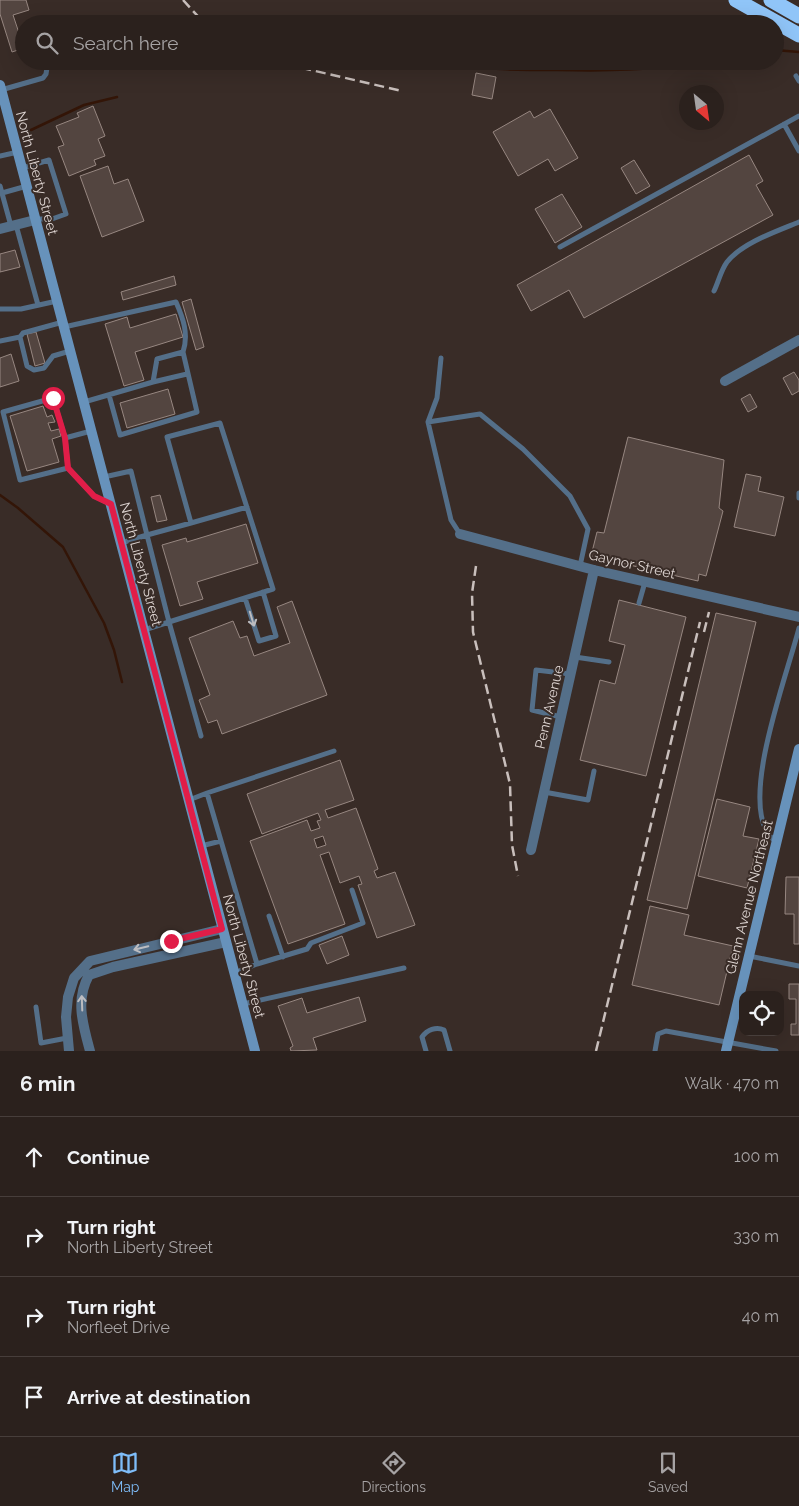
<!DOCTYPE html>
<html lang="en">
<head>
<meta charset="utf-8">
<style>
	body { margin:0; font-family:Raleway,sans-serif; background:#332926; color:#f1f3f6 }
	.controls { position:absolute; right:15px; bottom:15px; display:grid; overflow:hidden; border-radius:10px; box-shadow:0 5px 20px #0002 }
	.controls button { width:45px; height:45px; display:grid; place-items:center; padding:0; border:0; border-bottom:1px solid #473e3b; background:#2b211d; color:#f1f3f6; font:25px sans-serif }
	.compass { position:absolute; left:679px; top:85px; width:45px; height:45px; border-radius:50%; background:#2b211d; box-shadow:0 5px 20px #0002; rotate:151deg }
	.stop { position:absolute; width:15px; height:15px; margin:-11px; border:4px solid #e11d48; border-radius:50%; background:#fff }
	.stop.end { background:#e11d48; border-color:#fff; box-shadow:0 1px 5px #0008 }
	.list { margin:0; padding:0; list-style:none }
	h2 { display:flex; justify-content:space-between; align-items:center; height:65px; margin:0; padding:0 20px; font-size:21px }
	h2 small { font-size:16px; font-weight:400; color:#a6a3a4 }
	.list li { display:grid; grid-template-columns:32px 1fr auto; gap:15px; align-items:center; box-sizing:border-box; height:80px; padding:0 20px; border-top:1px solid #473e3b }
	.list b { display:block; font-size:19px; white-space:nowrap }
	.list p { margin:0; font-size:16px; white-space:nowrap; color:#a6a3a4 }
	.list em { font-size:16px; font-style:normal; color:#a6a3a4 }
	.icon { flex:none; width:28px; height:28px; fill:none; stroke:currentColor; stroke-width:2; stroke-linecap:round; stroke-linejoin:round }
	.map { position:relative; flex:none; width:799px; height:1051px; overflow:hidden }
	.search { position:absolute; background:#2b211d; box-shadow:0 5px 20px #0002; left:15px; right:15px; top:15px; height:55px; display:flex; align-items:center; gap:12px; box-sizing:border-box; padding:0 18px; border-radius:28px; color:#a6a3a4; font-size:19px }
	.sheet { height:385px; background:#2b211d }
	nav { display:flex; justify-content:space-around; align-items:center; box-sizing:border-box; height:70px; border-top:1px solid #473e3b; background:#2b211d; font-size:14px; color:#a6a3a4 }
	nav a { display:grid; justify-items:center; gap:2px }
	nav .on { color:#7ebdf9 }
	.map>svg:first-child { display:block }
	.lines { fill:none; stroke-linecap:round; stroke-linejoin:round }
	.stream { stroke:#331507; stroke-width:2.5 }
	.building { fill:#534540; stroke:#978781; fill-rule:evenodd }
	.lane { stroke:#546f89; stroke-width:5 }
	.street { stroke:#546f89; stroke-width:10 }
	.secondary { stroke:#6792bb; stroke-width:10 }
	.highway { stroke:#90c5f8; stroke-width:15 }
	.rail { stroke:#c9bfbc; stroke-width:2.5; stroke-dasharray:10 5; stroke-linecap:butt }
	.oneway { stroke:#bcbcc0 }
	.route { stroke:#e11d48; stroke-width:6 }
	.labels { text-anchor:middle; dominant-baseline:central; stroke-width:4; stroke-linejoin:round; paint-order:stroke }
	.street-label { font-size:14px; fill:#ded5d2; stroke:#392c27 }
</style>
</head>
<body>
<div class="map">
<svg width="799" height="1051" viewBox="0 0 799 1051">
	<rect width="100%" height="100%" fill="#392c27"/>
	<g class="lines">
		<path class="stream" d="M775 50 799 52
			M435 61C476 70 516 70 557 70 605 71 652 71 699 61
			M31 130 84 105 117 97
			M0 495 18 508 63 547 104 623 114 650 122 682"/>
	</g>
	<path class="building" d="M0 0H26L29 10 13 15 20 36 24 34V48L12 52 0 14Z
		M476 73 496 77 492 99 472 95Z
		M93 106 105 136 98 139 105 156 94 160 96 165 69 176 58 147 64 145 56 126 79 117 77 113Z
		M550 109 578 158 555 171 548 159 518 176 493 132 530 111 534 118Z
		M749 155 763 181 756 185 773 215 584 318 569 290 531 311 517 285Z
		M634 160 650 186 636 194 621 168Z
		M108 166 114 184 128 179 144 221 102 237 80 176Z
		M562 194 582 227 555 243 535 209Z
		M15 250 20 267 0 272V254Z
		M174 276 176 285 123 300 121 292Z
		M191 299 204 347 196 350 182 302Z
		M176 314 183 337 135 352 144 380 124 386 105 324 127 317 130 328Z
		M36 332 45 363 35 366 27 334Z
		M11 354 19 381 0 387V358Z
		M794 372 799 380V391L792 395 783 378Z
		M168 389 175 414 127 428 120 403Z
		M750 394 757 407 748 412 741 399Z
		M43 406 47 417 52 415 55 422 48 423 51 431 59 429 61 436 52 439 59 462 27 471 10 416Z
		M628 437 724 460 719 508 723 511 706 576 699 574 698 581 591 556 597 532 604 533Z
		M746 474 761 477 758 491 784 497 775 536 734 527Z
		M160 495 167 520 157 522 151 497Z
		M246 524 258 563 197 582 203 599 180 606 162 545 186 538 187 542Z
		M619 600 686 617 646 776 580 760 600 680 615 684 625 645 609 641Z
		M292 601 327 695 222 734 217 720 208 723 199 700 210 695 189 638 233 621 240 638 247 636 254 656 290 643 277 607Z
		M716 613 756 622 687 909 647 900Z
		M340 760 354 800 325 810 328 818 356 808 378 869 374 871 377 878 395 872 415 925 377 938 358 885 362 884 359 876 340 883 329 852 320 855 345 924 288 944 250 841 307 820 311 831 320 828 317 821 321 820 318 813 262 834 247 794ZM323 836 326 845 317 848 314 839Z
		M717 799 750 807 743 836 759 839 747 888 698 876Z
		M786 877H799V944H794V914H785Z
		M650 906 689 915 684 935 733 946 719 1005 632 985Z
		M342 936 349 955 327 964 319 945Z
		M789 984H799V1035H791V1024H796V999H789Z
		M359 997 366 1021 313 1038 317 1050 291 1051 290 1048 293 1046 278 1006 302 998 307 1013Z"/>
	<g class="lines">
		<path class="lane" d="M796 76 799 81
			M1 90 43 78 46 74 48 61
			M784 124 799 151
			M0 156 18 152
			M22 168 49 160 66 214 52 219H36
			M0 186 11 226
			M2 193 27 186
			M16 225 38 305
			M560 247 799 116
			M714 291C718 283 721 270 727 262 742 243 777 231 799 222
			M0 309H21L57 301
			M63 322 23 333 20 337 27 366 34 370 44 368 53 356 70 351
			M64 327 176 302C183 318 189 334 183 352L157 359 153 382 84 402
			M0 341 20 337
			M441 358 437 398 428 422 451 520 460 534
			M153 382 187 374
			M109 395 120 435 197 412 183 352
			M428 422 480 414 523 449 570 496 588 529 580 566
			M65 438 53 398 3 412 20 480 68 468 65 438 91 431
			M68 468 94 496 110 504
			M104 477 131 471 147 535 121 543
			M799 493V498
			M245 598 259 641 276 636 263 592
			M639 603 645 582
			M144 630 169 622 147 535 191 523
			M575 657 609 662
			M561 717 532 710 536 670 570 674
			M201 736 169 622 273 589 220 423 167 437 191 523 247 507
			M544 792 588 800 594 771
			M207 793 334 751
			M189 800 207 793 257 964 234 973
			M776 842C773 839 768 835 766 830 744 788 787 675 799 628
			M201 846 221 841
			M269 916 283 957
			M749 956 799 966
			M257 964 307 949 311 943 363 923 352 890
			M243 1004 404 968
			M36 1007 41 1043 67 1038
			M426 1051 422 1037C427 1030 436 1026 444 1030L450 1051
			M655 1051 658 1034 666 1031 776 1051"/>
		<path class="street" d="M0 229 35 220
			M725 381 799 340
			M460 534 594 570 799 617
			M531 850 594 570
			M69 1051 66 1017 68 997 74 978 90 961 222 929
			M90 1051C83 1025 75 1000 89 975L113 967 226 942"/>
		<path class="secondary" d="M0 85 255 1051
			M726 1051 799 749"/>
		<path class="highway" d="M736 0 799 35
			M771 0 799 16"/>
		<path class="rail" d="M183 0 205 24
			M272 61 402 91
			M476 566 472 593 473 632 510 784 512 845 518 876
			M704 632 709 612
			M596 1051 700 622"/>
	</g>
	<defs><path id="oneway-shaft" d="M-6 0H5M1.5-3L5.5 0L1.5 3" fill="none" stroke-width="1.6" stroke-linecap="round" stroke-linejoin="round" transform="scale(1.25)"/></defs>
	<g class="oneway">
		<use href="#oneway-shaft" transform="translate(252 619) rotate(73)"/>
		<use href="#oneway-shaft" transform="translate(141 948) rotate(167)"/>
		<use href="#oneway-shaft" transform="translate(82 1003) rotate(-92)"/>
	</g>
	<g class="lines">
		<path class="route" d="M53 398 65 438 68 468 94 496 111 504 222 929 171 941"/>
	</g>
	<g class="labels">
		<g class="street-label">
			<text transform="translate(37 173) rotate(75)">North Liberty Street</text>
			<text transform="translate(141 564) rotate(75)">North Liberty Street</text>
			<text transform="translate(632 564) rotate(13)">Gaynor Street</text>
			<text transform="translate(549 707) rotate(-77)">Penn Avenue</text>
			<text transform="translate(749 897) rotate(-76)">Glenn Avenue Northeast</text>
			<text transform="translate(244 956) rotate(75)">North Liberty Street</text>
		</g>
	</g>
</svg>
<div class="controls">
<button><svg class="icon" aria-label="locate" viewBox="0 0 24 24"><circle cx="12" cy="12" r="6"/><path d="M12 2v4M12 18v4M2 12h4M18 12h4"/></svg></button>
</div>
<svg class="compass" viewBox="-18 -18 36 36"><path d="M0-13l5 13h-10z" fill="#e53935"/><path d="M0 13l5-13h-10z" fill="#a6a3a4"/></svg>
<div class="stop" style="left:53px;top:398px"></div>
<div class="stop end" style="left:171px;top:941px"></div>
<div class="search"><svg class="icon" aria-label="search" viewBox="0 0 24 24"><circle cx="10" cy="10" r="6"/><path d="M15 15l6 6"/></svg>Search here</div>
</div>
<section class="sheet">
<h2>6 min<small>Walk · 470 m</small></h2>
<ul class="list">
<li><svg class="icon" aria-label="ahead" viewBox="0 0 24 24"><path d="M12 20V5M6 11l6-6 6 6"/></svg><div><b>Continue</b></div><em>100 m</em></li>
<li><svg class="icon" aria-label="right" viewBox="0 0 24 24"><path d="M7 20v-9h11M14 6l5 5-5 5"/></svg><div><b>Turn right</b><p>North Liberty Street</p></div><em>330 m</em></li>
<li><svg class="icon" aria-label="right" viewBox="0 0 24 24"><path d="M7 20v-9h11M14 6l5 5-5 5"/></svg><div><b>Turn right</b><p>Norfleet Drive</p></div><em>40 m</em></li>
<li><svg class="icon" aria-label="arrive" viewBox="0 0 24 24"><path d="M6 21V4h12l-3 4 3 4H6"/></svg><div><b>Arrive at destination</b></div></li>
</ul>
</section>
<nav>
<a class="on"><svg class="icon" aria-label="map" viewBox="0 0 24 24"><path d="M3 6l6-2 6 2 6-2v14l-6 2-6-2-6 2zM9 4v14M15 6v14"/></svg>Map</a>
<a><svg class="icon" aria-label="directions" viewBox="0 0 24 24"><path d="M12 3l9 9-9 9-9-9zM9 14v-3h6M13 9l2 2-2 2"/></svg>Directions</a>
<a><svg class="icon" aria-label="saved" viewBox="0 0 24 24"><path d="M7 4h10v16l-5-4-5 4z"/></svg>Saved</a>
</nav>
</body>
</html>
